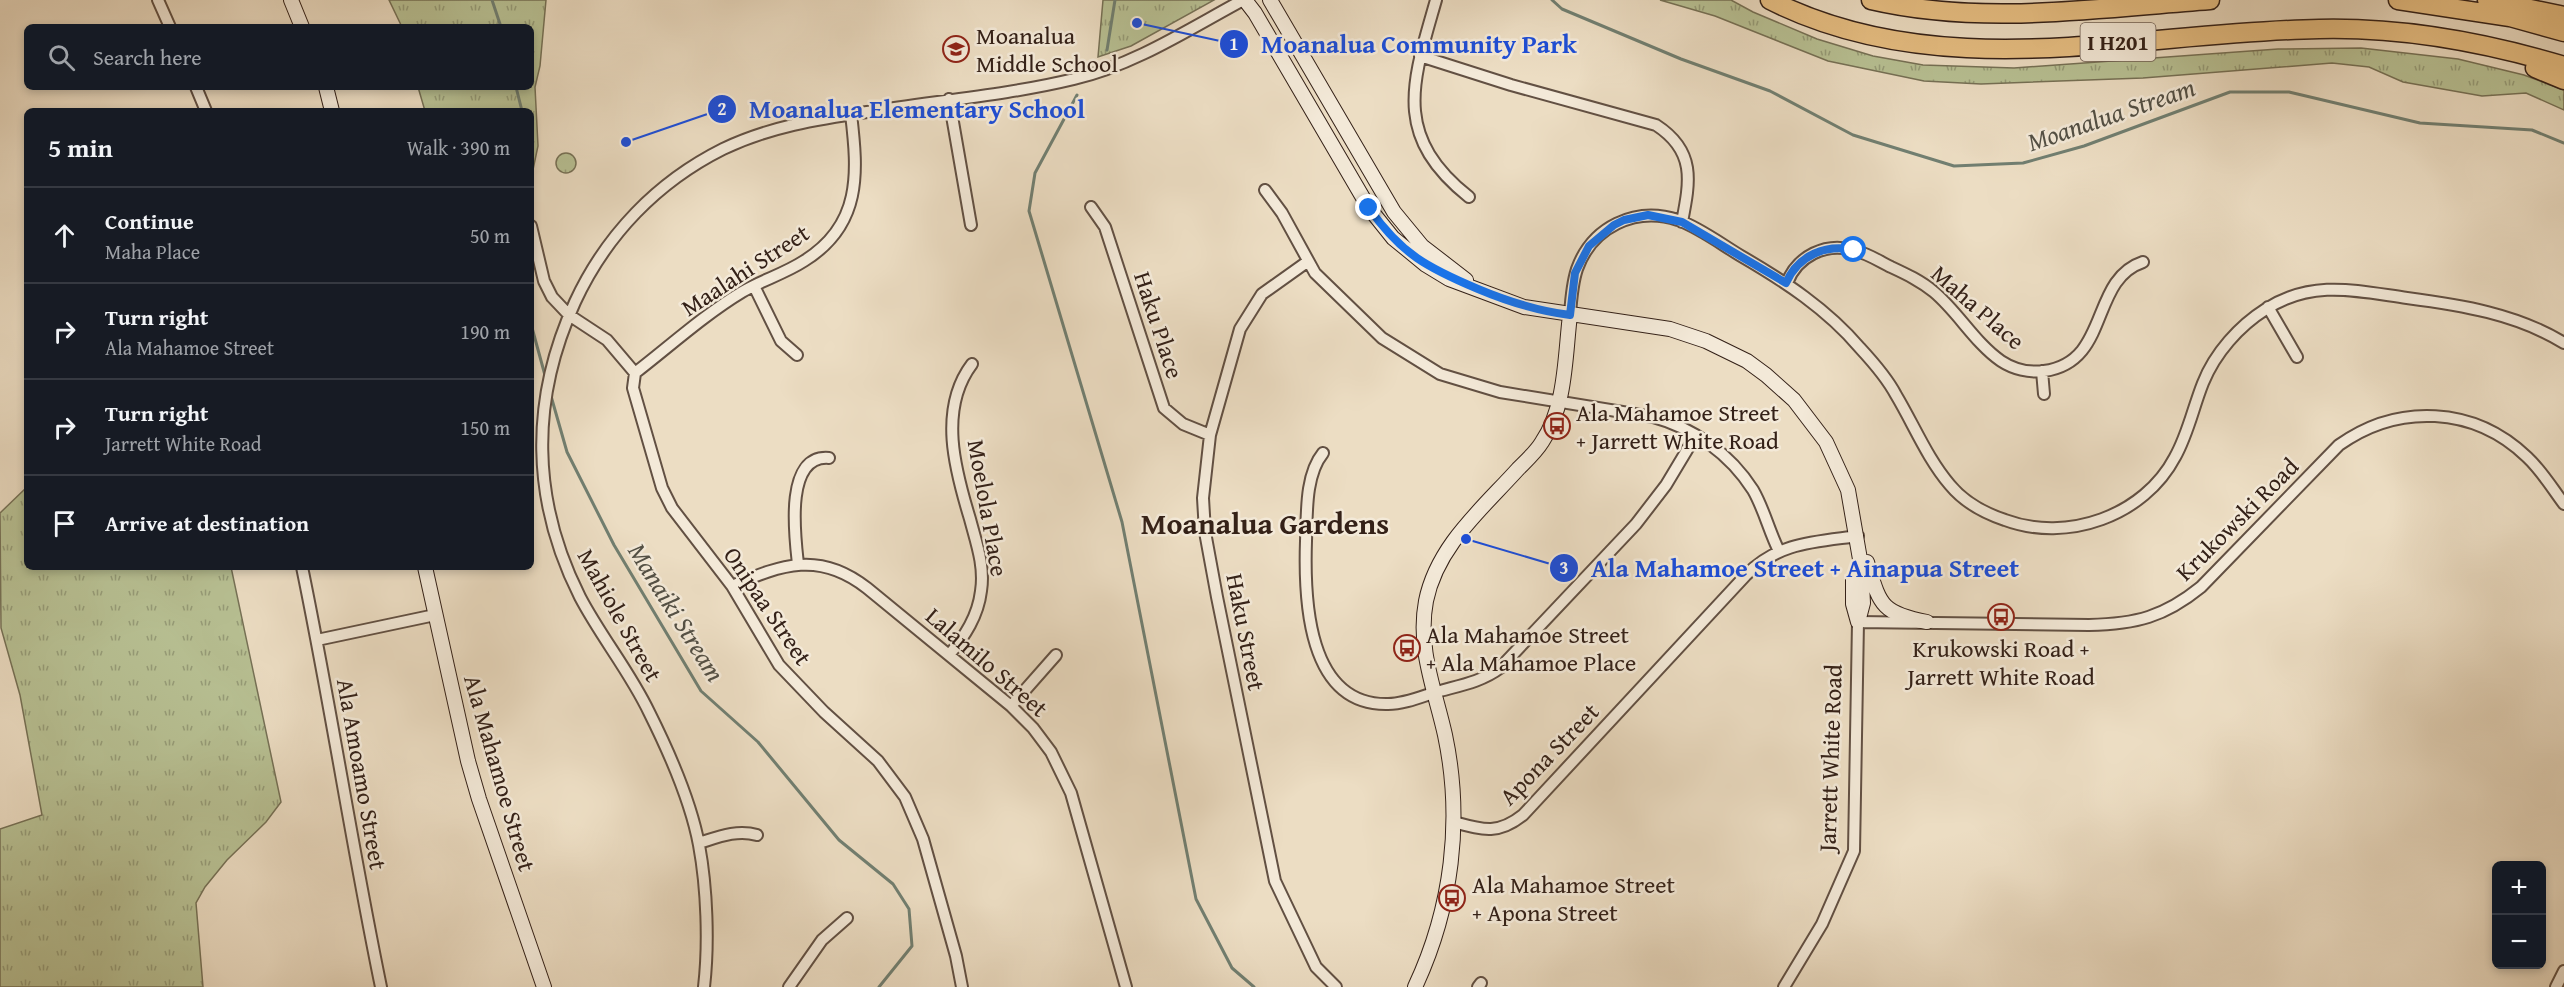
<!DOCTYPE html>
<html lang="en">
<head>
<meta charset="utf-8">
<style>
	body { margin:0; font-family:"Gentium Book Plus",serif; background:#242831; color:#f1f3f6 }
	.controls { position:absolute; right:18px; bottom:18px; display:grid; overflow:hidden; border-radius:9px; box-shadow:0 3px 9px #0003 }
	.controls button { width:54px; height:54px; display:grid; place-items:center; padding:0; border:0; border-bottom:2px solid #363941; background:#171b24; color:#f1f3f6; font:30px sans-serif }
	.stop { position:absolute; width:18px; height:18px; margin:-14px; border:4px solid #1a73e8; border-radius:50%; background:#fff }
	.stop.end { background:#1a73e8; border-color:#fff; box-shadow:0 2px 6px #0008 }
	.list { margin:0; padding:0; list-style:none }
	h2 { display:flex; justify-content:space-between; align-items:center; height:78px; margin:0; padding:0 24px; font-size:26px }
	h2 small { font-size:20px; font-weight:400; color:#9ea1a6 }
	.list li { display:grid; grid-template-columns:39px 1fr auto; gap:18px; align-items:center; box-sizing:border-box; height:96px; padding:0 24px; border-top:2px solid #363941 }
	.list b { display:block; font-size:22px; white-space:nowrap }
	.list p { margin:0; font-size:20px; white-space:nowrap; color:#9ea1a6 }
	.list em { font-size:20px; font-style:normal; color:#9ea1a6 }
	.icon { flex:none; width:33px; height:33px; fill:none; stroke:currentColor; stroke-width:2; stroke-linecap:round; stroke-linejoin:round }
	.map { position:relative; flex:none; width:2564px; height:987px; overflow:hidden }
	.search { position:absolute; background:#171b24; box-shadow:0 3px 9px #0003; left:24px; top:24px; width:510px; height:66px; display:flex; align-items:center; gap:15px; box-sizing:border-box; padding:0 21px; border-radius:9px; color:#9ea1a6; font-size:22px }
	.panel { position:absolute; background:#171b24; box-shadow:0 3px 9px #0003; left:24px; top:108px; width:510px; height:462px; border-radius:9px }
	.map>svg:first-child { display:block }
	.grass { fill:url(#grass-tufts); stroke:#767156; stroke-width:1.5 }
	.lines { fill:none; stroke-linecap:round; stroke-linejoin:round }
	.stream { stroke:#717f71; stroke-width:3 }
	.street-casing { stroke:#625043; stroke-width:14 }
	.secondary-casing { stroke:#342118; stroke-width:16 }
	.highway-casing { stroke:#342118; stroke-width:21 }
	.street { stroke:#f3e9d8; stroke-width:10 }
	.secondary { stroke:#f3e9d8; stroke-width:14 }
	.highway { stroke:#e6be82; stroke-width:18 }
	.route { stroke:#1a73e8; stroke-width:8 }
	.labels { text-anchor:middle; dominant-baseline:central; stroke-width:5; stroke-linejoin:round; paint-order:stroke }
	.shield { fill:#f3e9d8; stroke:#6d5d52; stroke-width:1.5 }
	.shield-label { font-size:22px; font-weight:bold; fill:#342118 }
	.poi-label { font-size:24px; fill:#342118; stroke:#f3e9d8; text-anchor:start }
	.street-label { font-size:24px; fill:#342118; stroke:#f3e9d8 }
	.water-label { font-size:26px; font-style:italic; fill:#535045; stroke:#f3e9d8 }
	.district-label { font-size:30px; font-weight:bold; fill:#342118; stroke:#f3e9d8 }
	.leader { fill:none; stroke:#1d4ed8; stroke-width:2 }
	.callout-dot { fill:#1d4ed8; stroke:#f3e9d8; stroke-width:2 }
	.mark-label { font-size:18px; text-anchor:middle; font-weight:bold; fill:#fff }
	.callout-label { font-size:26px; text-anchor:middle; font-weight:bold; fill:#1d4ed8; stroke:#f3e9d8; stroke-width:5; stroke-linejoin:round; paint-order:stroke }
</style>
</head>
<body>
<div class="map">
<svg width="2564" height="987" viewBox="0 0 2564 987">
	<defs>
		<pattern id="grass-tufts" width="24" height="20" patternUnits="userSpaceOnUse" patternTransform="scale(1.5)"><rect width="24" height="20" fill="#b8c194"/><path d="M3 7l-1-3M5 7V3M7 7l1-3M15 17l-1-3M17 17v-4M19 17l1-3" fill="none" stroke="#969c78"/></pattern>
	</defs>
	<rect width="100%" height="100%" fill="#ecddc3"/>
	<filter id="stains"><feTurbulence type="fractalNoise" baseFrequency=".00333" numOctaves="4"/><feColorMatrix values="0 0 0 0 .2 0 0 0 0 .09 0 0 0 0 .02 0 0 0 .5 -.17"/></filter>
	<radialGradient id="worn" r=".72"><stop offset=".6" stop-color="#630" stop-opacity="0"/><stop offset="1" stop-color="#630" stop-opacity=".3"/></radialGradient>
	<path class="grass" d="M389 0H546L540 66 535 87 538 146 531 179V111H425L418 87H531V27H402Z
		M1103 0H1214L1131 46 1098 57Z
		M1660 0H1731L1753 12 1817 39 1873 56 1923 65 2014 68 2278 49 2361 48 2458 59 2524 75 2564 90V110L2526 93 2482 96 2403 82 2369 67 2332 63 2143 78 1981 84 1924 81 1828 61 1715 16Z
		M556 163a10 10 0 1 1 20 0a10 10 0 1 1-20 0Z
		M27 487V567H231L281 802 266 822 227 860 205 887 196 903 203 987H0V829L42 815 20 695 1 628 0 513Z"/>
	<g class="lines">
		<path class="stream" d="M492 0 501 27
			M1552 0 1562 9 1681 59 1770 91 1853 135 1954 166 2023 163 2084 146 2230 92H2289L2420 123 2532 130 2564 143
			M1107 50 1115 0
			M516 87 522 111
			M1077 95 1035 173 1029 211 1122 522 1196 899 1232 968 1254 987
			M531 324 546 379
			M551 396 567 452 614 545 701 691 758 742 839 840 893 884 909 909 912 946 879 987"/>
		<defs>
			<path id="street" d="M158 0 170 27
				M1436 0C1413 81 1391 135 1469 197
				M1420 56 1511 85 1656 125C1696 151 1690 181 1682 222
				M196 87 206 111
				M949 99 971 225
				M1265 190 1282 213 1315 273 1382 338 1440 374 1500 392 1653 417C1694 428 1730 454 1753 490 1764 509 1769 531 1779 551
				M1091 207 1105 227 1164 408 1183 424 1210 435
				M531 226 544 281 552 297 569 315 607 340 635 373 633 388 662 488 672 508 732 586 779 665 824 712 878 761 905 797 923 839 956 956 962 987
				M1307 262 1262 294 1240 329 1210 435 1203 498 1205 532 1217 597 1275 881 1316 967 1336 987
				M1787 283C1797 256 1826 242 1853 250 1867 253 1879 261 1891 267 1906 274 1921 281 1934 292 1958 312 1975 343 2001 361 2013 369 2029 373 2044 371 2111 362 2089 280 2143 262
				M754 286 781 341 797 355
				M2268 307 2297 357
				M1570 315C1571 300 1572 284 1577 269 1592 227 1635 206 1678 220 1700 228 1721 244 1741 256 1784 281 1827 309 1860 348 1873 362 1887 378 1896 395 1914 425 1927 458 1950 485 1964 502 1984 513 2005 520 2067 543 2144 516 2175 457 2188 434 2193 408 2203 383 2215 353 2239 326 2266 309 2313 279 2357 291 2407 298 2461 305 2517 314 2564 343
				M2042 371 2044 394
				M635 373C670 346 704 315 742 292 762 280 784 274 804 261 862 225 858 173 851 114
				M1323 453C1305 475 1307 514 1306 541 1304 599 1307 706 1388 704 1403 704 1418 698 1433 693 1456 686 1480 683 1500 668L1636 524 1666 485 1696 435
				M798 564C795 537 784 454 829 458
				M302 567C331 707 352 847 381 987
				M732 586C782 564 820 551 867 588L1011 706 1033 728 1051 752 1071 793 1126 987
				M317 640 435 615
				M949 655C965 636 978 616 981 591 985 566 976 542 970 519 955 470 938 409 972 364
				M1011 706 1056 655
				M1454 822C1483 830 1498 835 1523 815L1746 575C1779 542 1814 542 1858 536
				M699 843C718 837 737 829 757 835
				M704 987C709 944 707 888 699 845 691 802 669 752 649 712 630 672 601 637 580 597 531 500 530 400 575 302 606 235 657 182 723 149 769 127 817 119 867 112 935 101 1008 95 1074 79 1134 65 1189 29 1243 0
				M789 987 822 940 847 918
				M1478 987 1481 983
				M1784 987 1822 924 1854 851 1858 622 2089 625C2136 624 2164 617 2201 587L2339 445C2398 403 2474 406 2527 457 2542 471 2552 488 2564 504
				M2556 987 2564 971"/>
			<path id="secondary" d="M291 0 302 27
				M1245 0 1255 13 1369 208 1393 238 1426 265 1449 279 1524 307 1670 329 1706 341 1747 361 1766 375 1794 400 1826 442 1848 490 1861 565 1863 603 1858 622
				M1270 0 1394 212 1422 246 1466 280
				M326 87 332 111
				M1867 562C1880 604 1880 613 1927 622
				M425 567 468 761 479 799 544 987
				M1853 579V604L1858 622
				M1415 987C1452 908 1463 820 1445 735 1435 690 1417 648 1426 601 1437 546 1482 509 1518 469 1526 461 1536 452 1542 442 1566 407 1565 356 1570 315"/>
			<path id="highway" d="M1770 0C1942 87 2137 32 2319 29 2402 27 2484 42 2564 66
				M1871 0C1982 26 2098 8 2210 0
				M2398 0 2510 17 2564 32
				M2487 0 2564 16
				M2535 68 2564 80"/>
		</defs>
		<use href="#street" class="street-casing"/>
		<use href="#secondary" class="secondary-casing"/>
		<use href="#highway" class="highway-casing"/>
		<use href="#street" class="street"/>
		<use href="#secondary" class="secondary"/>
		<use href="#highway" class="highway"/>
	</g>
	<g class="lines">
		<path class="route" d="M1369 208C1401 254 1428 268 1478 289 1509 302 1537 311 1570 315L1575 273 1589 246 1614 225 1624 220 1648 215 1682 222 1786 283C1798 255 1826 244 1854 250"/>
	</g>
	<defs>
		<symbol id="school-ring" viewBox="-11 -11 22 22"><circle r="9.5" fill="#f3e9d8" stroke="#8f2418" stroke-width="1.5"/><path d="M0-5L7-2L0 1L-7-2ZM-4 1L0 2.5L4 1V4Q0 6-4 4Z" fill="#8f2418"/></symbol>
		<symbol id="bus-ring" viewBox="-11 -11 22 22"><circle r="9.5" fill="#f3e9d8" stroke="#8f2418" stroke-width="1.5"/><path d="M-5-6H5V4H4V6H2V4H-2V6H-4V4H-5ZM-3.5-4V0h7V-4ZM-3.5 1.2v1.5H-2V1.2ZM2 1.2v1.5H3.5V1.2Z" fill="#8f2418"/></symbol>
	</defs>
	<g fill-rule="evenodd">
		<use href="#school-ring" x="941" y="34" width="30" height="30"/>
		<use href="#bus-ring" x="1542" y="411" width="30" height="30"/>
		<use href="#bus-ring" x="1986" y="602" width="30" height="30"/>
		<use href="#bus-ring" x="1392" y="633" width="30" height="30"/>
		<use href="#bus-ring" x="1437" y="883" width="30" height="30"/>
	</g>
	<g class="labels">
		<rect class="shield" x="2080.5" y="23" width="75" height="38" rx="4.5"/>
		<g class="shield-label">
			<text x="2118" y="42">I H201</text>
		</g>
		<g class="poi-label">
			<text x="976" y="35">Moanalua<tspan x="976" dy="28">Middle School</tspan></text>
			<text x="1576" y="412">Ala Mahamoe Street<tspan x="1576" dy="28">+ Jarrett White Road</tspan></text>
			<text x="1426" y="634">Ala Mahamoe Street<tspan x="1426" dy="28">+ Ala Mahamoe Place</tspan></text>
			<text x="2001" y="648" text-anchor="middle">Krukowski Road +<tspan x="2001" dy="28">Jarrett White Road</tspan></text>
			<text x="1472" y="884">Ala Mahamoe Street<tspan x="1472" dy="28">+ Apona Street</tspan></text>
		</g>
		<g class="street-label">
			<text transform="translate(745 270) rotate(-33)">Maalahi Street</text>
			<text transform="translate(1978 307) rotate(41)">Maha Place</text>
			<text transform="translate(1159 325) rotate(72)">Haku Place</text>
			<text transform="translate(988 508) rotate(80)">Moelola Place</text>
			<text transform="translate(2237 519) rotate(-45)">Krukowski Road</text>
			<text transform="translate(768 606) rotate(56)">Onipaa Street</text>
			<text transform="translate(620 615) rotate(61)">Mahiole Street</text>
			<text transform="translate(1246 632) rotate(79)">Haku Street</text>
			<text transform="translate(987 662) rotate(41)">Lalamilo Street</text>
			<text transform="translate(1549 754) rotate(-46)">Apona Street</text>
			<text transform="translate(1830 758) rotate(-88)">Jarrett White Road</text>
			<text transform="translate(500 773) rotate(74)">Ala Mahamoe Street</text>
			<text transform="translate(362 774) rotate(80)">Ala Amoamo Street</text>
		</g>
		<g class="water-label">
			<text transform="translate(2111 114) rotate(-19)">Moanalua Stream</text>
			<text transform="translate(677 612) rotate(58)">Manaiki Stream</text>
		</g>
		<g class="district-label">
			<text x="1265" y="523">Moanalua Gardens</text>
		</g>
	</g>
	<path class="leader" d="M1137 23L1234 44M626 142L722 109M1466 539L1564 568"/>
	<g class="callout-dot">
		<circle cx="1137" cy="23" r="6"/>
		<circle cx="626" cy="142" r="6"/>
		<circle cx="1466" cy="539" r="6"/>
		<circle cx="1234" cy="44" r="15"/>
		<circle cx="722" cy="109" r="15"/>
		<circle cx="1564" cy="568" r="15"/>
	</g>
	<g class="mark-label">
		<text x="1234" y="50">1</text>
		<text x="722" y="115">2</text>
		<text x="1564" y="574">3</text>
	</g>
	<g class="callout-label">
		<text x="1419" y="53">Moanalua Community Park</text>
		<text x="917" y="118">Moanalua Elementary School</text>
		<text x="1805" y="577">Ala Mahamoe Street + Ainapua Street</text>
	</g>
	<rect width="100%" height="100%" filter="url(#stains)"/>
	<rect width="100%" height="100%" fill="url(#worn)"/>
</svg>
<div class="controls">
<button>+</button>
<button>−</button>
</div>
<div class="stop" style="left:1854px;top:250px"></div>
<div class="stop end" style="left:1369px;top:208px"></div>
<div class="search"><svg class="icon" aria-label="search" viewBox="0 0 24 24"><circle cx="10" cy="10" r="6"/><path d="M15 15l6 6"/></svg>Search here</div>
<section class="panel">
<h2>5 min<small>Walk · 390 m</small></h2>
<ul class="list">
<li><svg class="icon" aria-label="ahead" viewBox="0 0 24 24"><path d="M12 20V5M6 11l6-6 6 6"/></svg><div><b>Continue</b><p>Maha Place</p></div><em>50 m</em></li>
<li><svg class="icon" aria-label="right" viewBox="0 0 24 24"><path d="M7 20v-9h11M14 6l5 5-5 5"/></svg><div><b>Turn right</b><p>Ala Mahamoe Street</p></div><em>190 m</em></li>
<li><svg class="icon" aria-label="right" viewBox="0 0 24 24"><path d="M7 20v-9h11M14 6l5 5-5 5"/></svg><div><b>Turn right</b><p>Jarrett White Road</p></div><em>150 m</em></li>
<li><svg class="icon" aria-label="arrive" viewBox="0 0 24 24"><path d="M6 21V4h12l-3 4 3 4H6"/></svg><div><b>Arrive at destination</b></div></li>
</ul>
</section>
</div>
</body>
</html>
